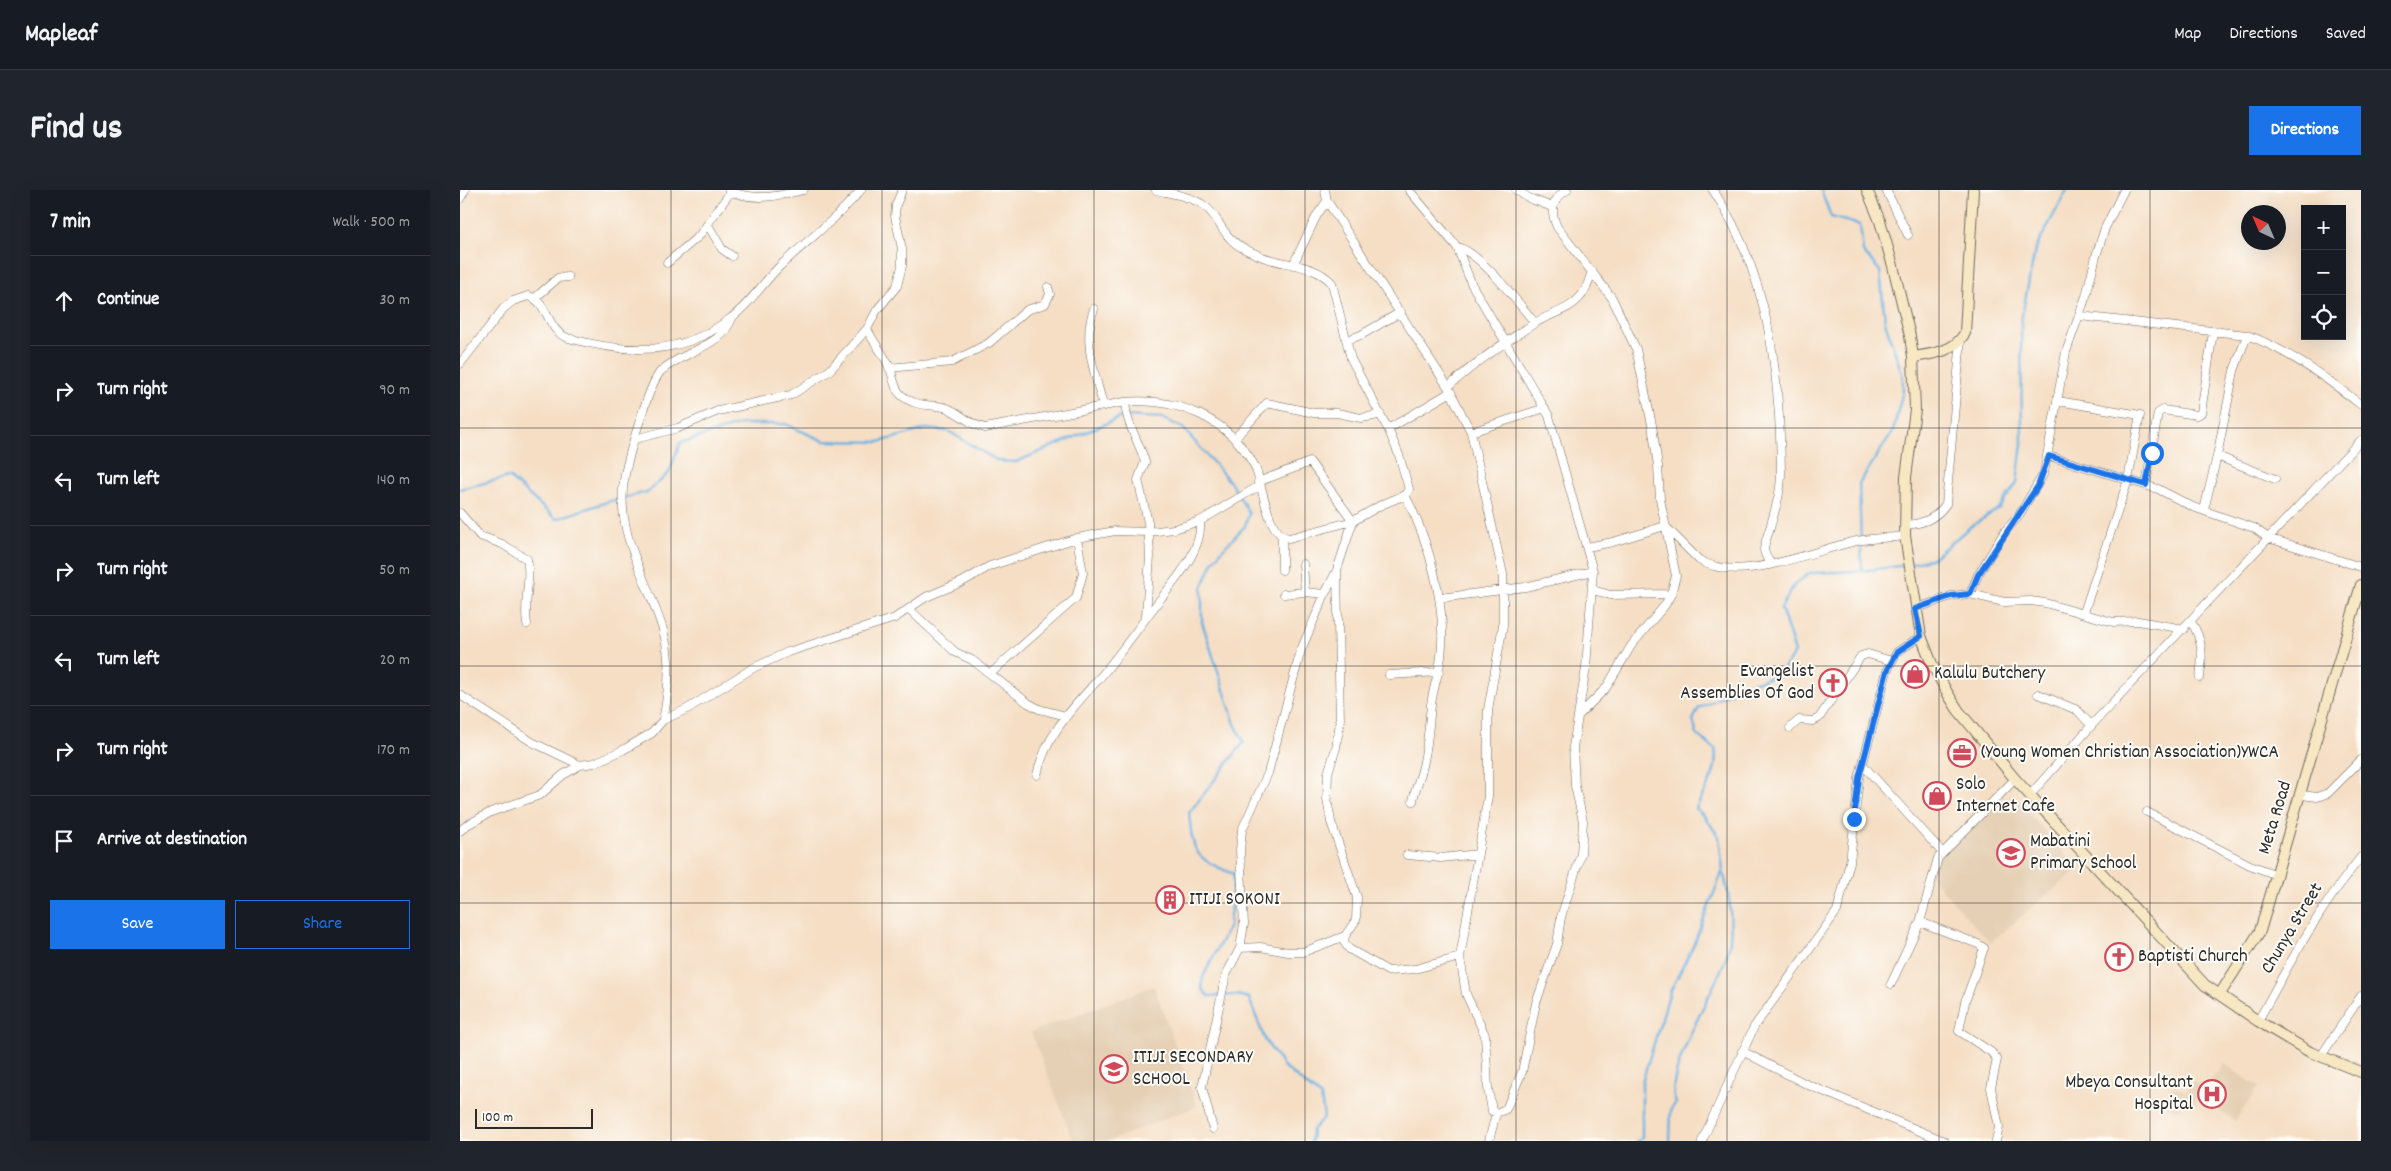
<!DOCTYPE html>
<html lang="en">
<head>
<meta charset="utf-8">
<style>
	body { margin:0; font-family:Dekko,sans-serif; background:#20242c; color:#f1f3f6 }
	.controls { position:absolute; right:15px; top:15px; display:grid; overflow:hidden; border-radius:0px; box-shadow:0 5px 20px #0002 }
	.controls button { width:45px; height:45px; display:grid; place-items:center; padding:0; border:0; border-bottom:1px solid #363941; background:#171b24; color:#f1f3f6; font:25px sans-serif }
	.compass { position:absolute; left:1781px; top:15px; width:45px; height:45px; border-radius:50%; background:#171b24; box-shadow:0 5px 20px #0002; rotate:316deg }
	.scale { position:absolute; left:15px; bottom:12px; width:118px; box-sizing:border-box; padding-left:5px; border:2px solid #2b2b2b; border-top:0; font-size:14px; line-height:18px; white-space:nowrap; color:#2b2b2b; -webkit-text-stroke:4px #fdfcf7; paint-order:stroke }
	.stop { position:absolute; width:15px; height:15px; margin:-11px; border:4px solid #1a73e8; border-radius:50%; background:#fff }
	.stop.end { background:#1a73e8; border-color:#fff; box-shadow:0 1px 5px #0008 }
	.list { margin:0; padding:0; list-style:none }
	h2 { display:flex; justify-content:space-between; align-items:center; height:65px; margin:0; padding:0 20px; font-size:21px }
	h2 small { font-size:16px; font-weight:400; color:#9ea1a6 }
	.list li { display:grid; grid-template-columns:32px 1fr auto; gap:15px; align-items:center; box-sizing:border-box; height:90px; padding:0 20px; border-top:1px solid #363941 }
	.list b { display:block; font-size:19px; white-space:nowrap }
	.list em { font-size:16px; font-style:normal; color:#9ea1a6 }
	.actions { display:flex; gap:10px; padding:15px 20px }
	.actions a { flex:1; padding:11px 0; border:1px solid #1a73e8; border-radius:0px; text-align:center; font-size:18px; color:#1a73e8 }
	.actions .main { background:#1a73e8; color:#fff }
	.icon { flex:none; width:28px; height:28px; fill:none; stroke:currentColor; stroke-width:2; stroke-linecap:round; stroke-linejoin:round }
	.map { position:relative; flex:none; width:1901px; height:951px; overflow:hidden; border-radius:0px }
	header { display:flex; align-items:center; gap:30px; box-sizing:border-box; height:70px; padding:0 25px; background:#171b24; border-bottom:1px solid #363941 }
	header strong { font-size:24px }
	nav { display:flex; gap:28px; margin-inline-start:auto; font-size:18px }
	.intro { display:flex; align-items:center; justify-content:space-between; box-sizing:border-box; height:120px; padding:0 30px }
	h1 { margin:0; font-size:35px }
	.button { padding:12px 22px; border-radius:0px; background:#1a73e8; color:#fff; font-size:18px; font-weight:700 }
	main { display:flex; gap:30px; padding:0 30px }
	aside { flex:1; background:#171b24; border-radius:0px; box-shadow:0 5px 20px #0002 }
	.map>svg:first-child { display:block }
	.built { fill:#e5d0b5 }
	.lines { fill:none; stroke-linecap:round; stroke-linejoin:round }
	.stream { stroke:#6cb1e2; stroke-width:2.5 }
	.street-casing { stroke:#726a61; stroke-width:9 }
	.secondary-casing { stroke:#726a61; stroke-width:12 }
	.street { stroke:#fff; stroke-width:8 }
	.secondary { stroke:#f7e8c3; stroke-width:10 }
	.route { stroke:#1a73e8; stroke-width:6 }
	.grid { fill:none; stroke:#2b2b2b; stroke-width:1; stroke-opacity:0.55 }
	.labels { text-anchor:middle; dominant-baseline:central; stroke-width:4; stroke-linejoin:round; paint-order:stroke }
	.poi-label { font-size:19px; fill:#2b2b2b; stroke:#fdfcf7; text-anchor:start }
	.street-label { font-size:19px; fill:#2b2b2b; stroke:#fdfcf7 }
</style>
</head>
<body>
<header>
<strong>Mapleaf</strong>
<nav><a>Map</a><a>Directions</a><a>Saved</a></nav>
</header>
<div class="intro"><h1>Find us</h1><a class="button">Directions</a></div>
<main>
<aside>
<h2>7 min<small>Walk · 500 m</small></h2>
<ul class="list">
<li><svg class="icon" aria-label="ahead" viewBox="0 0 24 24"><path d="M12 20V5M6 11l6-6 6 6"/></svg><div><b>Continue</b></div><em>30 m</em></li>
<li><svg class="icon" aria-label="right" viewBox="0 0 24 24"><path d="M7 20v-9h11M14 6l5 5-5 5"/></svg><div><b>Turn right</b></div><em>90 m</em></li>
<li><svg class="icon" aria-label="left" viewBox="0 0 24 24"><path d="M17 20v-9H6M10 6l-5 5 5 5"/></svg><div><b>Turn left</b></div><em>140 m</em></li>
<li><svg class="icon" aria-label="right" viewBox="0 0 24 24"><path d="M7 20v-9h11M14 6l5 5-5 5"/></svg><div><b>Turn right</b></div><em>50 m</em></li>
<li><svg class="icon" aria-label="left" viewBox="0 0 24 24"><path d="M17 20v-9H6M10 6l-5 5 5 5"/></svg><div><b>Turn left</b></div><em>20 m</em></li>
<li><svg class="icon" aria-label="right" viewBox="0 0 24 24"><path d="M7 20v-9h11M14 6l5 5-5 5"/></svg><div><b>Turn right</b></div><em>170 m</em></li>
<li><svg class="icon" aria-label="arrive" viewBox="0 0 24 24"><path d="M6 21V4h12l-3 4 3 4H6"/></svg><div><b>Arrive at destination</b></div></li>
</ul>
<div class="actions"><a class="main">Save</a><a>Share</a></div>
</aside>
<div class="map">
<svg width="1901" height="951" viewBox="0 0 1901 951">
	<rect width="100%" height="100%" fill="#fdfcf7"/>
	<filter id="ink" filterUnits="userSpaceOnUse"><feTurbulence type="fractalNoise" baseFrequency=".02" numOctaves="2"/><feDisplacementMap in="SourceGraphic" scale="10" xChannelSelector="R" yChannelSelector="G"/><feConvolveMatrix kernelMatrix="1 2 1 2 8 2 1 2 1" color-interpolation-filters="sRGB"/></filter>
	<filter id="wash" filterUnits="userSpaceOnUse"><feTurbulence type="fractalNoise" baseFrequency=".0096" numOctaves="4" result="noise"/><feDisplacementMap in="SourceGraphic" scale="20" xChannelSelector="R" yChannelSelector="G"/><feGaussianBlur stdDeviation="1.12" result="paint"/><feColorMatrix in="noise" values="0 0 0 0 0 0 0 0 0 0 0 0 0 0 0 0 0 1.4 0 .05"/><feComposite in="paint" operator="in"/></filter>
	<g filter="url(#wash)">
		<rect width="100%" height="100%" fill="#f5dec4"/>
		<path class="built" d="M1553 604 1618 679 1530 753 1464 679Z
			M694 796 737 916 649 951H613L571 842Z
			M1764 874 1799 897 1775 931 1738 907 1734 914 1723 909 1719 921 1707 917 1712 897 1727 901 1732 891 1746 896Z"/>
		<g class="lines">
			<path class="stream" d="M1361 0 1371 27 1400 35 1403 62 1420 81 1425 132 1443 187V201L1433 241 1399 294 1402 381
				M0 299 49 287 96 329 150 311 188 302 209 283 220 253 281 234H325L364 251 419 252 466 239 488 241 538 271 556 272 664 226 702 228 723 238 771 293 789 323 785 336 761 361 752 374 742 398V432L775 534 784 552 729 623C733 664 734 668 774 684L769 736 743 787 742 798 748 806 777 805 789 808 805 850 824 877 861 907 864 927 852 940 851 951
				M1452 374 1473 368 1510 337 1538 319 1557 293 1562 254 1561 131 1575 60 1607 0
				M1178 951 1182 948V892L1210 802 1234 754 1263 680 1259 647 1245 627 1236 619C1245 596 1259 586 1255 559L1237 545 1233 530 1239 518 1286 495 1320 484 1335 462 1321 418 1334 395 1350 383 1402 381 1446 375
				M1210 951 1211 919 1216 913C1201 885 1257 797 1267 765 1274 743 1270 704 1263 682"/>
		</g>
	</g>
	<g filter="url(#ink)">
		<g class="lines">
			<defs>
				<path id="street" d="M696 0C712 4 732 6 746 17 756 25 760 38 769 47 776 56 788 61 798 65 821 76 853 72 872 93L891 169 929 241 939 265 949 299 945 305 921 315 893 331 877 380 865 404 841 460 808 583 782 640 780 660 784 734 780 758 766 785 763 798 742 897 753 939
					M865 0 867 11 988 197 1011 242 1043 384V435L1028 520V606L1000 767 1006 804 1025 845 1028 898 1032 921 1036 923 1046 919 1062 882 1076 813 1097 754 1101 727 1121 664 1123 631 1115 596 1113 557 1126 478 1133 381 1089 226 1012 95 997 57 949 0
					M1056 0 1069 8 1092 17
					M1107 0C1091 10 1090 21 1097 37L1152 108 1176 159 1192 235 1198 276 1200 309 1216 386 1211 404 1205 415 1171 456 1146 498 1120 524
					M1253 0C1309 84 1320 184 1321 283 1321 302 1315 320 1310 338 1308 345 1304 353 1304 360 1305 366 1308 370 1311 374
					M1426 0 1448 45
					M269 1C295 11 316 7 343 0
					M0 9 5 0
					M248 35 262 59 272 66
					M997 57C1020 62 1059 114 1075 133
					M207 73 239 46 272 0
					M833 75 857 25 867 11
					M75 108 98 88 108 87
					M634 119C622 151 635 183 643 215
					M1620 126 1787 145C1828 160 1867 188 1901 215
					M407 139C413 151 421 161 427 172 437 190 430 203 453 212 464 217 476 214 487 218 501 224 510 235 525 238L665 212C717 207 769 229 794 275 803 291 806 346 829 348L893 331 850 272 798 292
					M887 150 901 145 941 122
					M0 174 44 118 53 111 68 106C89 111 86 141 108 148 166 164 221 167 271 128 289 115 302 94 318 78 345 52 377 29 401 0
					M429 178 492 172 529 153 567 120 585 114 590 104 588 97
					M988 197C1014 173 1045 152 1075 133 1091 123 1109 121 1121 106 1127 99 1129 90 1132 81
					M1598 211 1680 225 1668 290 1624 422
					M665 212C666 234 679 251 685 272L678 290 688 332 690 366 686 426
					M928 239 991 202
					M1011 242 1085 218
					M775 248 807 213 854 223H877L901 228 919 225
					M175 249 218 238 258 221 331 205 369 181 407 139 417 120 437 96 442 76V59L435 26 436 15 442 0
					M1589 266 1698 299 1733 317 1794 338 1808 348 1901 377
					M1757 266 1815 289
					M1686 295 1698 223 1703 220 1737 225 1741 223 1753 142
					M945 305C969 351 987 414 981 467 979 483 973 498 971 515 969 534 968 553 964 571 962 585 955 597 953 611
					M1744 320 1757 266 1774 181 1787 145
					M0 323 20 346 42 354 67 369C72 390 63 411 67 434
					M1445 335C1463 334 1475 329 1486 314L1501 149
					M1127 357 1153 352 1205 336 1239 370C1279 394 1349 362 1392 352 1409 348 1428 348 1445 346
					M843 374 845 402
					M822 380V346
					M1133 400 1150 405 1211 404
					M824 404 845 402 865 404
					M1510 404 1518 385 1545 341 1558 327 1584 283 1606 162 1626 106 1636 66 1645 38 1664 0
					M980 408 1065 397 1133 381
					M449 419 495 462 512 470 568 513 579 519 606 526
					M1455 419 1491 406 1510 404 1544 412 1571 411 1585 413 1653 432 1678 431 1724 439
					M1731 432C1743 449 1743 467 1740 487
					M531 483 616 408 623 383 617 348
					M929 485 979 482
					M1578 504 1617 520 1631 535
					M0 505 72 552 120 575 134 573 163 560 192 543 203 530 227 519 293 478 328 462 435 428 466 407 502 392 530 376 617 348 655 341 688 342 714 339 740 331 799 296
					M203 530C209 502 211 468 203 440 187 387 153 342 165 284 169 265 189 193 201 181 222 161 261 158 272 128
					M1330 538 1339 530 1353 531 1359 528 1401 466 1408 464 1432 471
					M1403 575 1482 662
					M577 585C586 543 616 515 643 484 663 460 680 435 699 411 716 389 743 360 740 331
					M1570 605 1640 526 1901 250
					M1842 605 1857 607 1868 603 1901 570
					M1687 622 1790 675 1817 685
					M0 641 7 635 31 622 80 605 103 585 120 575
					M947 665 981 668 1018 664
					M1460 732 1518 754 1524 758 1505 812 1499 841 1531 862 1537 869 1531 898 1539 937 1536 951
					M885 746 884 752 889 759 928 781 955 779 1000 767
					M780 758 800 757 828 762H843L885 746 896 730 897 707 871 632 867 608 868 583 876 558 880 532 877 382
					M1431 794 1460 732 1478 668 1555 589
					M1798 831C1829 774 1859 718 1901 667
					M1282 861 1346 894 1484 951
					M1861 866 1901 806
					M1029 951 1036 923
					M1242 951 1294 837 1377 721 1390 672 1399 588 1427 481 1437 462 1461 446"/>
				<path id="secondary" d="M1407 0 1420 31 1433 76 1450 146 1453 167 1455 220 1446 287 1445 346 1461 446 1472 474 1488 504 1498 520 1555 589 1745 795 1798 831 1850 862 1901 882
					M1453 167C1473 164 1494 162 1505 143L1513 0
					M1760 804 1800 741 1901 395"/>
			</defs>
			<use href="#street" class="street-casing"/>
			<use href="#secondary" class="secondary-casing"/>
			<use href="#street" class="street"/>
			<use href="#secondary" class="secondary"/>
		</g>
	</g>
	<g class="lines" filter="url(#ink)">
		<path class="route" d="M1394 629 1399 588 1427 481 1437 462 1461 446 1455 419 1491 406 1510 404 1518 385 1578 296 1589 266 1686 295 1692 263"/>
	</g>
	<path class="grid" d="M211 0V951M422 0V951M634 0V951M845 0V951M1056 0V951M1267 0V951M1479 0V951M1690 0V951M0 238H1901M0 476H1901M0 713H1901"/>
	<defs>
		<symbol id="shop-ring" viewBox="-11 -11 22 22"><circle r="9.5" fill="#fdfcf7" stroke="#d1495b" stroke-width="1.5"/><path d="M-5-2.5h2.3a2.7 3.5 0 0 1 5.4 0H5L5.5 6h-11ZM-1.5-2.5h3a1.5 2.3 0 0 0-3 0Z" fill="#d1495b"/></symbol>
		<symbol id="church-ring" viewBox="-11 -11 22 22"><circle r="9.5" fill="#fdfcf7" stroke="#d1495b" stroke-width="1.5"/><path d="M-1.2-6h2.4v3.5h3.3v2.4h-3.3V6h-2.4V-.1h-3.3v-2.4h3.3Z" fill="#d1495b"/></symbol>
		<symbol id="office-ring" viewBox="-11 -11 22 22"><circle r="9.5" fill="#fdfcf7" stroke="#d1495b" stroke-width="1.5"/><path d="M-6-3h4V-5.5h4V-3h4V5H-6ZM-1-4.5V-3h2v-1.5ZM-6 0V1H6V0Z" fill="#d1495b"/></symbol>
		<symbol id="school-ring" viewBox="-11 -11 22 22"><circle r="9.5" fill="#fdfcf7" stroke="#d1495b" stroke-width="1.5"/><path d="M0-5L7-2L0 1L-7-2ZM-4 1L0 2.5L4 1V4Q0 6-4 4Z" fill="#d1495b"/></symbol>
		<symbol id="building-ring" viewBox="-11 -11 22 22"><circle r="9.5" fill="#fdfcf7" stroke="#d1495b" stroke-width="1.5"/><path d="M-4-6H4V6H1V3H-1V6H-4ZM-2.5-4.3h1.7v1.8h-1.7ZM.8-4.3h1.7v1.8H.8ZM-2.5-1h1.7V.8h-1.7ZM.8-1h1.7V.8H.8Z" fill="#d1495b"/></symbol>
		<symbol id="hospital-ring" viewBox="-11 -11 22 22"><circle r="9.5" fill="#fdfcf7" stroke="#d1495b" stroke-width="1.5"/><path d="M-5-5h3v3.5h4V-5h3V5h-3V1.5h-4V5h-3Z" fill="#d1495b"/></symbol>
	</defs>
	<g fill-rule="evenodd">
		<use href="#shop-ring" x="1439" y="468" width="32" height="32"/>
		<use href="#church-ring" x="1357" y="477" width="32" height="32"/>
		<use href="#office-ring" x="1486" y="547" width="32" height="32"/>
		<use href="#shop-ring" x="1461" y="590" width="32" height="32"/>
		<use href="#school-ring" x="1535" y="647" width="32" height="32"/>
		<use href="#building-ring" x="694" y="694" width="32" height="32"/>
		<use href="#church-ring" x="1643" y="751" width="32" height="32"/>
		<use href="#school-ring" x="638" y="863" width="32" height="32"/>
		<use href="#hospital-ring" x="1736" y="888" width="32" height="32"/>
	</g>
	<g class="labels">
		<g class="poi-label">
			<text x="1354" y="482" text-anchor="end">Evangelist<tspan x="1354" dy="22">Assemblies Of God</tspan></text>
			<text x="1474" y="484">Kalulu Butchery</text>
			<text x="1521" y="563">(Young Women Christian Association)YWCA</text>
			<text x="1496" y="595">Solo<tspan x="1496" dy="22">Internet Cafe</tspan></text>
			<text x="1570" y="652">Mabatini<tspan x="1570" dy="22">Primary School</tspan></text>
			<text x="729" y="710">ITIJI SOKONI</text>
			<text x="1678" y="767">Baptisti Church</text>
			<text x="673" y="868">ITIJI SECONDARY<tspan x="673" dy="22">SCHOOL</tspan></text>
			<text x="1733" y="893" text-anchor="end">Mbeya Consultant<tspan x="1733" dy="22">Hospital</tspan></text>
		</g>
		<g class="street-label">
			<text transform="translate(1816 628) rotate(-73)">Meta Road</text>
			<text transform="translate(1833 739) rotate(-59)">Chunya Street</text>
		</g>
	</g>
</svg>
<div class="controls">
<button>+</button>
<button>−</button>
<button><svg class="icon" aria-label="locate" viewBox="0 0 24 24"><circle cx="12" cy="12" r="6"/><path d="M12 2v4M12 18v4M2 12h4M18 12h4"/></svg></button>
</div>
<svg class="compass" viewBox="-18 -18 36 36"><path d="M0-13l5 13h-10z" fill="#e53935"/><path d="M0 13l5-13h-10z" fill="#9ea1a6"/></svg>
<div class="scale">100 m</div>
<div class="stop" style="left:1692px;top:263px"></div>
<div class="stop end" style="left:1394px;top:629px"></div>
</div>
</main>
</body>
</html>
